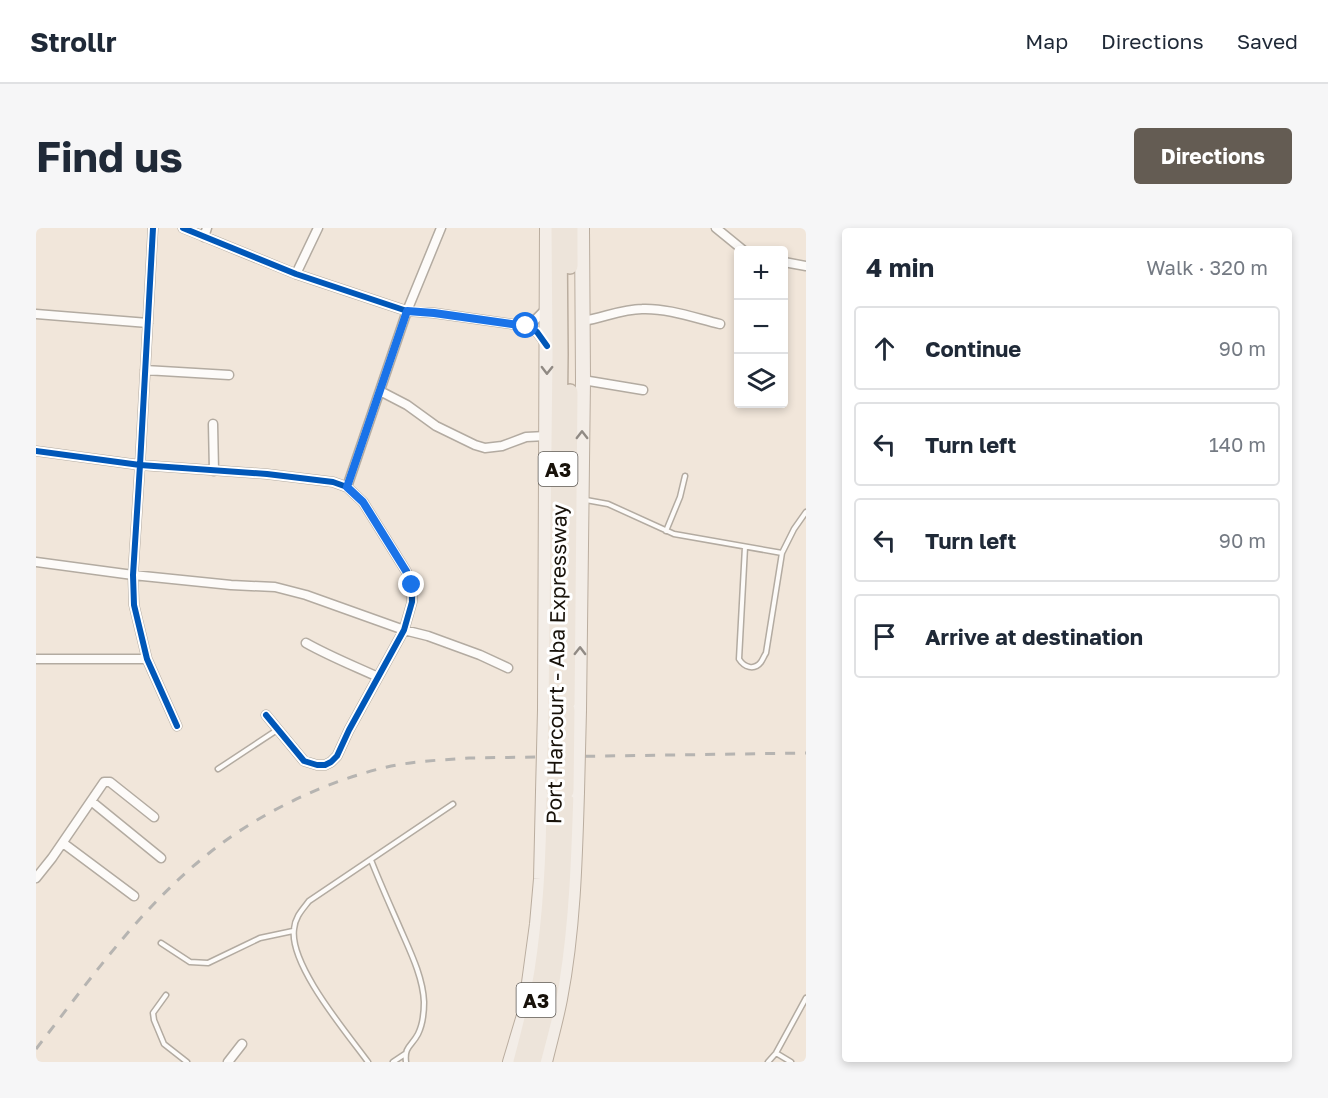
<!DOCTYPE html>
<html lang="en">
<head>
<meta charset="utf-8">
<style>
	body { margin:0; font-family:"Golos Text",sans-serif; background:#f6f6f7; color:#1f2937 }
	.controls { position:absolute; right:18px; top:18px; display:grid; overflow:hidden; border-radius:6px; box-shadow:0 3px 9px #0003 }
	.controls button { width:54px; height:54px; display:grid; place-items:center; padding:0; border:0; border-bottom:2px solid #e0e1e3; background:#fff; color:#1f2937; font:30px sans-serif }
	.stop { position:absolute; width:18px; height:18px; margin:-14px; border:4px solid #1a73e8; border-radius:50%; background:#fff }
	.stop.end { background:#1a73e8; border-color:#fff; box-shadow:0 2px 6px #0008 }
	.list { margin:0; padding:0; list-style:none }
	h2 { display:flex; justify-content:space-between; align-items:center; height:78px; margin:0; padding:0 24px; font-size:26px }
	h2 small { font-size:20px; font-weight:400; color:#747a83 }
	.list li { display:grid; grid-template-columns:39px 1fr auto; gap:18px; align-items:center; box-sizing:border-box; height:84px; margin:0 12px 12px; padding:0 12px; border:2px solid #e0e1e3; border-radius:6px }
	.list b { display:block; font-size:22px; white-space:nowrap }
	.list em { font-size:20px; font-style:normal; color:#747a83 }
	.icon { flex:none; width:33px; height:33px; fill:none; stroke:currentColor; stroke-width:2; stroke-linecap:round; stroke-linejoin:round }
	.map { position:relative; flex:none; width:770px; height:834px; overflow:hidden; border-radius:6px }
	header { display:flex; align-items:center; gap:36px; box-sizing:border-box; height:84px; padding:0 30px; background:#fff; border-bottom:2px solid #e0e1e3 }
	header strong { font-size:28px }
	nav { display:flex; gap:33px; margin-inline-start:auto; font-size:21px }
	.intro { display:flex; align-items:center; justify-content:space-between; box-sizing:border-box; height:144px; padding:0 36px }
	h1 { margin:0; font-size:42px }
	.button { padding:15px 27px; border-radius:6px; background:#645c53; color:#fff; font-size:21px; font-weight:700 }
	main { display:flex; gap:36px; padding:0 36px }
	aside { flex:1; background:#fff; border-radius:6px; box-shadow:0 3px 9px #0003 }
	.map>svg:first-child { display:block }
	.lines { fill:none; stroke-linecap:round; stroke-linejoin:round }
	.lane-casing { stroke:#b3aba1; stroke-width:7 }
	.street-casing { stroke:#b3aba1; stroke-width:11 }
	.primary-casing { stroke:#baad9f; stroke-width:16 }
	.highway-casing { stroke:#baad9f; stroke-width:18 }
	.lane { stroke:#fdfbf9; stroke-width:4 }
	.street { stroke:#fdfbf9; stroke-width:8 }
	.primary { stroke:#f3ede7; stroke-width:14 }
	.highway { stroke:#ede4da; stroke-width:15 }
	.rail { stroke:#b6b4b1; stroke-width:3; stroke-dasharray:10 10; stroke-linecap:butt }
	.primary-bridge-casing { stroke:#baad9f; stroke-width:16; stroke-linecap:butt }
	.highway-bridge-casing { stroke:#baad9f; stroke-width:18; stroke-linecap:butt }
	.primary-bridge { stroke:#f3ede7; stroke-width:14 }
	.highway-bridge { stroke:#ede4da; stroke-width:15 }
	.cycleway-casing { stroke:#fff; stroke-width:10 }
	.cycleway { stroke:#0057b8; stroke-width:6 }
	.oneway { stroke:#908a84 }
	.route { stroke:#1a73e8; stroke-width:8 }
	.labels { text-anchor:middle; dominant-baseline:central; stroke-width:6; stroke-linejoin:round; paint-order:stroke }
	.shield { fill:#fff; stroke:#5d5954; stroke-width:1.5 }
	.shield-label { font-size:20px; font-weight:bold; fill:#18120a }
	.street-label { font-size:21px; fill:#18120a; stroke:#fff }
</style>
</head>
<body>
<header>
<strong>Strollr</strong>
<nav><a>Map</a><a>Directions</a><a>Saved</a></nav>
</header>
<div class="intro"><h1>Find us</h1><a class="button">Directions</a></div>
<main>
<div class="map">
<svg width="770" height="834" viewBox="0 0 770 834">
	<rect width="100%" height="100%" fill="#f1e6da"/>
	<g class="lines">
		<defs>
			<path id="lane" d="M550 272 572 276 638 306 746 325
				M630 303 644 269 649 248
				M709 319 703 431C708 439 718 443 725 434 727 431 728 428 730 425L746 325 758 301 770 284
				M182 541 241 502
				M335 632C344 655 354 677 364 700 374 723 387 749 388 774 388 785 387 796 382 806 376 818 368 818 370 834
				M125 715 154 734 172 735 224 710 257 703
				M130 767 117 785 118 792 128 816 151 834
				M740 825 755 834
				M332 834C311 805 253 737 258 701 259 689 266 682 273 673L417 576
				M357 834 369 826
				M732 834 740 825 770 770"/>
			<path id="street" d="M117 0 104 237 97 347 98 377 111 431 141 498
				M147 0 260 46 371 83 398 85 490 98 501 104 510 116
				M680 0 707 22
				M168 9 171 0
				M748 34 770 38
				M260 46 282 0
				M0 86 112 95
				M547 93C567 90 586 81 606 81 632 80 659 90 684 96
				M490 98 497 94 510 81
				M109 142 193 147
				M547 152 607 162
				M344 163 371 177 400 198 439 217 449 220 466 218 490 209 510 208
				M177 196 178 243
				M0 223 104 237 231 246 297 254 311 259 327 274 370 343 376 357V374L368 402 313 502 301 528 295 534 289 537H281L268 533 230 487
				M311 259 371 83 405 0
				M0 334 97 347 195 357 239 359 270 367 368 402 392 408 444 427 472 440
				M270 415C293 428 318 438 342 449
				M0 431H111
				M55 573 125 630
				M27 615 98 668
				M0 650 16 630 68 554H74L118 589
				M192 834 206 816"/>
			<path id="primary" d="M509 482 511 0
				M543 482 547 152 546 0
				M474 834 489 784 501 696 505 651 507 564
				M509 834C514 813 520 792 524 771 537 703 539 633 541 564"/>
			<path id="highway" d="M534 0V38
				M520 482 524 126 523 0
				M531 482 534 164
				M485 834C493 804 501 774 506 743 515 684 518 623 518 563
				M497 834C504 807 512 780 516 753 526 690 528 626 530 563"/>
		</defs>
		<use href="#lane" class="lane-casing"/>
		<use href="#street" class="street-casing"/>
		<use href="#primary" class="primary-casing"/>
		<use href="#highway" class="highway-casing"/>
		<use href="#lane" class="lane"/>
		<use href="#street" class="street"/>
		<use href="#primary" class="primary"/>
		<use href="#highway" class="highway"/>
		<path class="rail" d="M0 821C53 753 104 680 172 626 221 586 290 553 351 539 378 533 406 532 433 530L770 525"/>
		<defs>
			<path id="primary-bridge" d="M507 564 509 482
				M541 564 543 482"/>
			<path id="highway-bridge" d="M518 563 520 482
				M530 563 531 482"/>
		</defs>
		<use href="#primary-bridge" class="primary-bridge-casing"/>
		<use href="#highway-bridge" class="highway-bridge-casing"/>
		<use href="#primary-bridge" class="primary-bridge"/>
		<use href="#highway-bridge" class="highway-bridge"/>
		<defs>
			<path id="cycleway" d="M117 0 104 237 97 347 98 377 111 431 141 498
				M147 0 260 46 371 83 398 85 490 98 501 104 511 118
				M0 223 104 237 231 246 297 254 311 259 327 274 370 343 376 357V374L368 402 313 502 301 528 295 534 289 537H281L268 533 230 487"/>
		</defs>
		<use href="#cycleway" class="cycleway-casing"/>
		<use href="#cycleway" class="cycleway"/>
	</g>
	<defs><path id="oneway-chevron" d="M-2-3.5L2.5 0L-2 3.5" fill="none" stroke-width="1.6" stroke-linecap="round" stroke-linejoin="round" transform="scale(1.5)"/></defs>
	<g class="oneway">
		<use href="#oneway-chevron" transform="translate(511 142) rotate(91)"/>
		<use href="#oneway-chevron" transform="translate(546 207) rotate(-90)"/>
		<use href="#oneway-chevron" transform="translate(544 423) rotate(-89)"/>
	</g>
	<g class="lines">
		<path class="route" d="M376 357 370 343 327 274 311 259 371 83 398 85 490 98"/>
	</g>
	<g class="labels">
		<g class="shield">
			<rect x="502.5" y="224" width="39" height="34" rx="4.5"/>
			<rect x="480.5" y="755" width="39" height="34" rx="4.5"/>
		</g>
		<g class="shield-label">
			<text x="522" y="241">A3</text>
			<text x="500" y="772">A3</text>
		</g>
		<g class="street-label">
			<text transform="translate(520 436) rotate(-89)">Port Harcourt - Aba Expressway</text>
		</g>
	</g>
</svg>
<div class="controls">
<button>+</button>
<button>−</button>
<button><svg class="icon" aria-label="layers" viewBox="0 0 24 24"><path d="M12 4l9 5-9 5-9-5zM3 14l9 5 9-5"/></svg></button>
</div>
<div class="stop" style="left:490px;top:98px"></div>
<div class="stop end" style="left:376px;top:357px"></div>
</div>
<aside>
<h2>4 min<small>Walk · 320 m</small></h2>
<ul class="list">
<li><svg class="icon" aria-label="ahead" viewBox="0 0 24 24"><path d="M12 20V5M6 11l6-6 6 6"/></svg><div><b>Continue</b></div><em>90 m</em></li>
<li><svg class="icon" aria-label="left" viewBox="0 0 24 24"><path d="M17 20v-9H6M10 6l-5 5 5 5"/></svg><div><b>Turn left</b></div><em>140 m</em></li>
<li><svg class="icon" aria-label="left" viewBox="0 0 24 24"><path d="M17 20v-9H6M10 6l-5 5 5 5"/></svg><div><b>Turn left</b></div><em>90 m</em></li>
<li><svg class="icon" aria-label="arrive" viewBox="0 0 24 24"><path d="M6 21V4h12l-3 4 3 4H6"/></svg><div><b>Arrive at destination</b></div></li>
</ul>
</aside>
</main>
</body>
</html>
